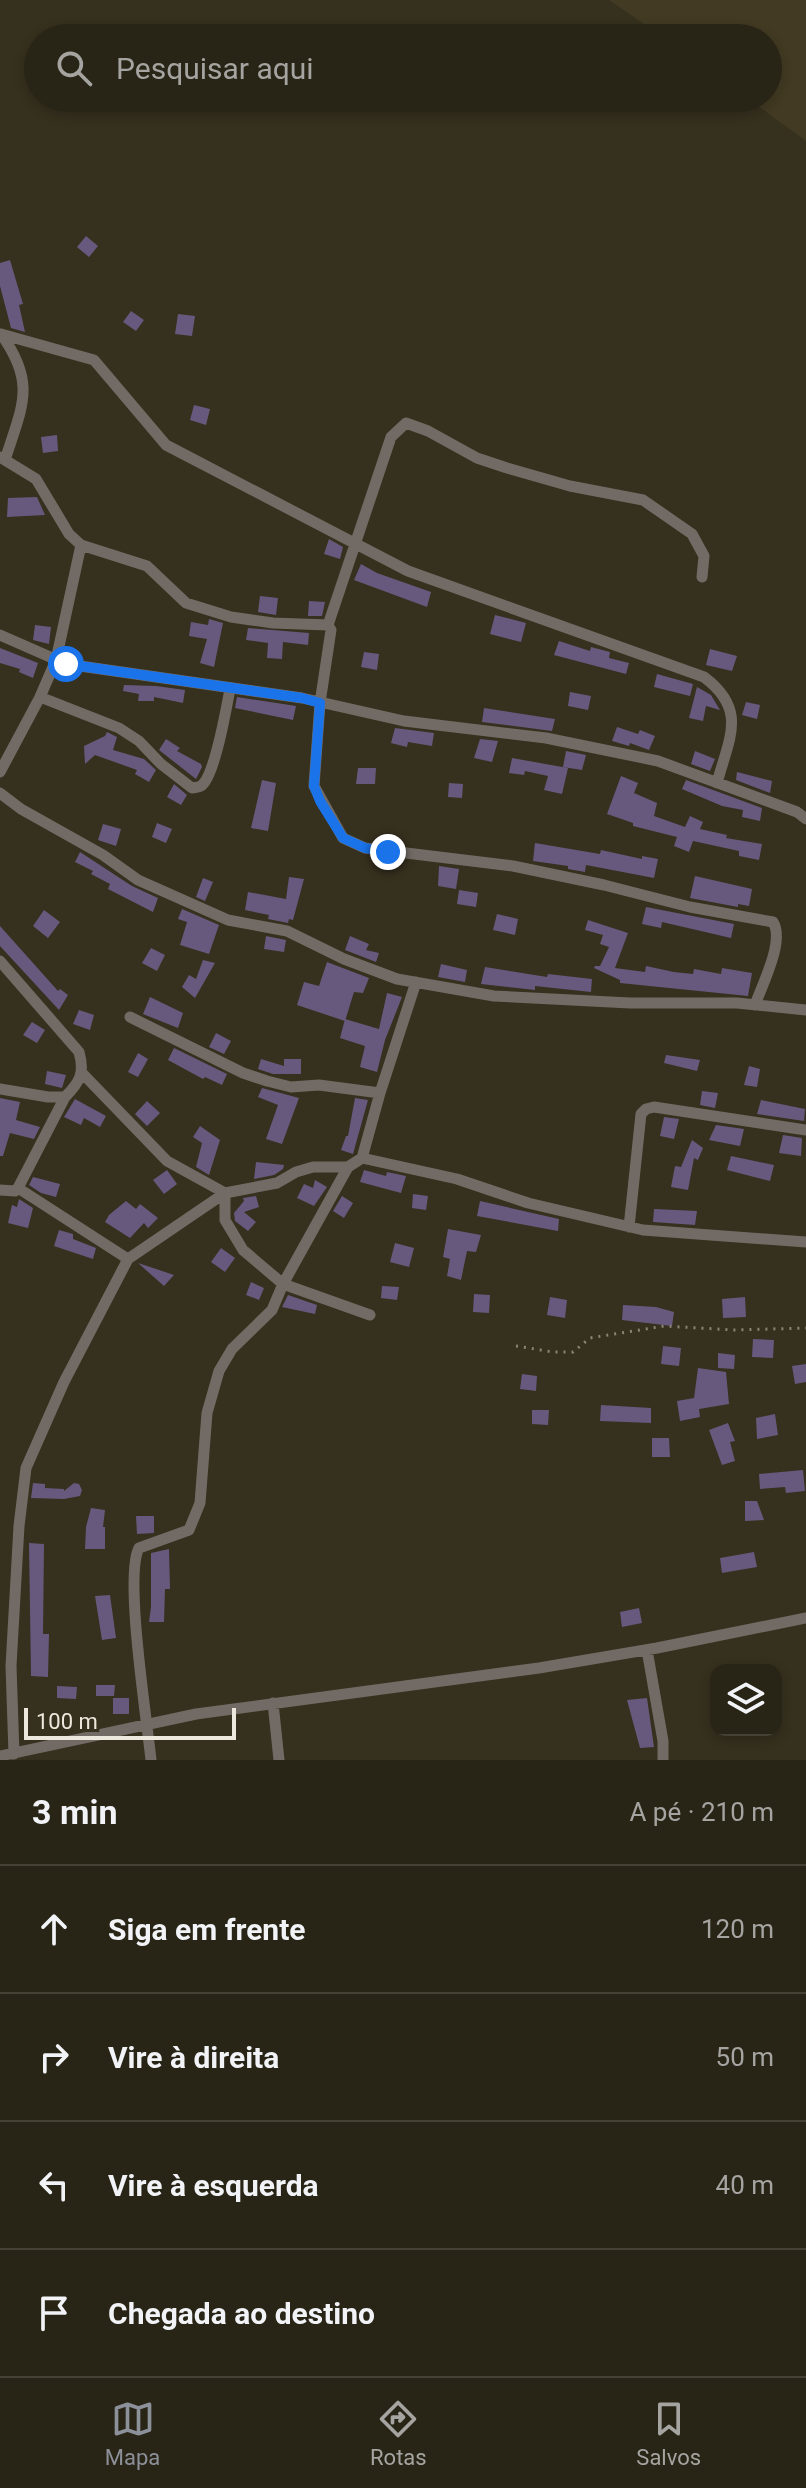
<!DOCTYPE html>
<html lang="pt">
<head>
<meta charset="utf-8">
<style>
	body { margin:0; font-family:Roboto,sans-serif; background:#343023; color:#f1f3f6 }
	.controls { position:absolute; right:24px; bottom:24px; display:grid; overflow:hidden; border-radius:16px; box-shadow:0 4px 12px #0003 }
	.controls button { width:72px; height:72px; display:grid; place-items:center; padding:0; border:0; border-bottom:2px solid #444135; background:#282416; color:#f1f3f6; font:40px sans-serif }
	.scale { position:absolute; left:24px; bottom:20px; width:212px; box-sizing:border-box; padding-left:8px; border:4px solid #ece8dd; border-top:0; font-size:22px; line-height:28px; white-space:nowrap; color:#ece8dd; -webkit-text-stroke:6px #36301e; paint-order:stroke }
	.stop { position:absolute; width:24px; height:24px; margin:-18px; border:6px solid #1a73e8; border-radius:50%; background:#fff }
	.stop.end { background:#1a73e8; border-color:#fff; box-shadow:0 2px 8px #0008 }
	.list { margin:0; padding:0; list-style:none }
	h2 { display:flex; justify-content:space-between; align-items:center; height:104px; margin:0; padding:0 32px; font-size:34px }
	h2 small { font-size:26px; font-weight:400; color:#a5a4a1 }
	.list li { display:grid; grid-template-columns:52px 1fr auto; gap:24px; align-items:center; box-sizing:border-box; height:128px; padding:0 32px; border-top:2px solid #444135 }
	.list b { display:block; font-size:30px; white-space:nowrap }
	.list em { font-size:26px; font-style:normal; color:#a5a4a1 }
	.icon { flex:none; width:44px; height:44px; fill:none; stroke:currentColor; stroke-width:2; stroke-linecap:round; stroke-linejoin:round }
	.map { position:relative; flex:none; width:806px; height:1760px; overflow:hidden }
	.search { position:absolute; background:#282416; box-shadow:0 4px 12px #0003; left:24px; right:24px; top:24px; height:88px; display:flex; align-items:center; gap:20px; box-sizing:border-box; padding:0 28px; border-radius:44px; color:#a5a4a1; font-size:30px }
	.sheet { height:616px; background:#282416 }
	nav { display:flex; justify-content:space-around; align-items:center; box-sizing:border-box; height:112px; border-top:2px solid #444135; background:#282416; font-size:22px; color:#a5a4a1 }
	nav a { display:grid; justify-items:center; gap:4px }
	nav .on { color:#8c9099 }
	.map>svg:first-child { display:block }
	.built { fill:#423a22 }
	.building { fill:#66597d }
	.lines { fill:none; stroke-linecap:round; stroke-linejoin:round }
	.path { stroke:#898475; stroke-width:3; stroke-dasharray:2 6; stroke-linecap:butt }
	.street { stroke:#726b65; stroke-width:11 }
	.route { stroke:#1a73e8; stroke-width:10 }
</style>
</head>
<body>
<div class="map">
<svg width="806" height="1760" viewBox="0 0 806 1760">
	<rect width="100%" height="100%" fill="#36301e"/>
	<path class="built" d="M609 0H806V141L747 98H768V38H665Z"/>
	<path class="building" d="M86 236 98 246 89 257 77 247Z
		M10 260 23 304 19 305 25 332 11 328 0 286V263Z
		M131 311 144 320 136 331 123 322Z
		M178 314 195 316 192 336 175 334Z
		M194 405 210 409 206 425 190 420Z
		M57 435 58 451 43 453 41 437Z
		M37 497 45 515 7 517 8 498Z
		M329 539 343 547 340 559 324 554Z
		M361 564 377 573 431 592 427 607 354 580Z
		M260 596 278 598 276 615 258 612Z
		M309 601 325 602 322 616H308Z
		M495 615 526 623 521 642 490 634Z
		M209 619 223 623 214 667 200 663 207 639 189 636 191 622 208 625Z
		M35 625 51 627 49 644 33 640Z
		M248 628 309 633 308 645 283 642 282 659 267 658 268 643 246 640Z
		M559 641 590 651 591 647 610 652 609 658 629 663 626 674 554 655Z
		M0 648 38 663 33 678 19 672 20 669 0 663Z
		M710 649 737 656 732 671 706 665Z
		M364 652 379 654 377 670 361 667Z
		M657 674 693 684 690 696 654 687Z
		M124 685 156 686 185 690 183 703 154 697V701H138L139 694 123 691Z
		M697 687 711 695 720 710 706 706 703 721 689 718Z
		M570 692 591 696 588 710 568 706Z
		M237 697 296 706 293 720 235 708Z
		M746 702 760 705 757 719 742 715Z
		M484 708 555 719 552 731 482 722Z
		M617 727 638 734 640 730 655 736 649 750 630 743 629 746 612 741Z
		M395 728 434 733 432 746 408 742 407 747 391 743Z
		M107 732 117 737 113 750 144 759 156 770 149 782 135 774 137 770 95 755 85 764 84 746 105 736Z
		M166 739 180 748 177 751 201 764 202 767 196 779 159 750Z
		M480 739 498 741 492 762 474 758Z
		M566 751 586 755 582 770 563 767Z
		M695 751 715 759 710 771 691 764Z
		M512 758 568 768 562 794 544 790 548 776 525 771 524 775 509 773Z
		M358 768H376L375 784H356Z
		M737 772 772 781 770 793 736 780Z
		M621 776 638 783 634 793 657 803 654 816 685 827 690 816 703 822 700 829 727 835 726 838 762 844 759 860 739 856V851L693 841 689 852 674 846 677 837 633 826V823L607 814Z
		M262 780 276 783 268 831 251 828Z
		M686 780 762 808 760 821 742 817 743 810 722 806 682 789Z
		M449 783 463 784 462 798 448 797Z
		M174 784 187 795 181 805 167 797Z
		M157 823 172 829 166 843 152 837Z
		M103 824 121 829 116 846 98 840Z
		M535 843 600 854 601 850 642 859V856L658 859 654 878 586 865 585 872 568 869V866L533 861Z
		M80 852 132 886 158 898 153 912 108 889 110 884 91 874 93 871 75 862Z
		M439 866 459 869 456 889 438 886Z
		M695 876 752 889 749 906 738 904V907L690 898Z
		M289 877 304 879 293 920 289 919 288 923 268 919 269 915 245 910 248 892 286 899Z
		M203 878 213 882 205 901 196 897Z
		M459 890 478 893 476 907 457 904Z
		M646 907 734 924 731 938 662 922 661 928 642 924Z
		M182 909 219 925 209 954 180 945 187 922 178 919Z
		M44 910 60 922 48 938 33 926Z
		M497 914 518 919 515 935 493 930Z
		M588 920 628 933 615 968 645 972 646 966 674 972 693 974 694 969 721 974 722 968 752 973 748 996 620 983V980L594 968 595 966H600L609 947 600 944 603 935 585 930Z
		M0 926 58 991 60 989 68 995 59 1010 0 946Z
		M266 936 286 940 284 952 264 949Z
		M350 936 369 944 366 950 379 953 376 962 345 950Z
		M151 948 165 955 157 971 142 963Z
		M203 960 215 963 195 998 182 987 189 975 196 979Z
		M327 962 369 978 363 993 354 992 345 1021 297 1005 304 982 319 986Z
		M441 964 467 970 465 982 438 977Z
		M485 967 547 977 548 974 592 979 591 992 535 986V990L481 984Z
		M387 993 402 997 385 1040 377 1072 360 1067 365 1046 340 1038 345 1019 379 1029Z
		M150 997 183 1013 178 1028 143 1014Z
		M79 1010 94 1015 90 1030 73 1024Z
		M32 1022 45 1030 37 1043 23 1035Z
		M216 1033 231 1041 224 1054 209 1047Z
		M174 1048 227 1074 222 1085 205 1077 203 1079 168 1060Z
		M138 1053 148 1059 138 1077 128 1072Z
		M666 1055 700 1060 697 1071 664 1063Z
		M261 1059 284 1066V1059H301V1074H273L258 1069Z
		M749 1066 760 1069 757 1087 744 1085Z
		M47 1071 66 1075 62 1088 45 1084Z
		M262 1088 299 1098 282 1144 266 1139 278 1105 258 1097Z
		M702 1091 718 1093 715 1108 700 1105Z
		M0 1098 20 1102 16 1120 40 1127 34 1139 10 1133 3 1156H0Z
		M355 1098 368 1100 353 1154 341 1150 346 1136H348Z
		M75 1099 106 1116 100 1127 84 1118 81 1125 64 1117Z
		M761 1100 805 1109 804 1121 757 1114Z
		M147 1101 160 1113 147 1126 135 1114Z
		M664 1117 679 1119 674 1139 660 1136Z
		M716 1125 744 1129 740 1146 709 1140Z
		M200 1126 220 1140 209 1175 196 1167 202 1143 193 1137Z
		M783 1135 802 1138 801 1156 779 1153Z
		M692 1140 703 1148 698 1160 694 1158 688 1190 671 1187 675 1166 681 1167Z
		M731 1156 774 1165 770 1181 727 1170Z
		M256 1162 284 1165 283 1169 274 1175 254 1179Z
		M167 1170 177 1184 164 1194 153 1180Z
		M364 1170 386 1176 387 1172 406 1176 401 1193 360 1182Z
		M33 1177 60 1184 56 1197 41 1193 29 1185Z
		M315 1180 327 1187 314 1206 297 1198 304 1184 313 1188Z
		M413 1194 428 1196 426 1210 412 1208Z
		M256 1196 259 1207 244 1212 256 1222 248 1231 235 1221 234 1213 244 1201 243 1198Z
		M342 1196 353 1203 344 1218 333 1211Z
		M19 1199 33 1208 28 1228 8 1223 12 1205 17 1207Z
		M126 1201 136 1209 140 1204 158 1218 148 1228 144 1223 130 1238 105 1222 109 1215Z
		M480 1201 559 1219 558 1231 477 1216Z
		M654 1209 697 1211 695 1225 653 1222Z
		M448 1229 481 1235 476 1252 467 1251 461 1280 447 1276 450 1259 443 1257Z
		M59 1230 73 1234V1239L96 1248 93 1259 54 1246Z
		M395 1243 414 1248 409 1267 390 1262Z
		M221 1248 235 1258 225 1272 211 1262Z
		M138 1263 174 1275 164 1286Z
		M251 1282 264 1288 259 1300 246 1295Z
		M382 1286 399 1287 397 1300 381 1298Z
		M474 1294 490 1295 489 1313 473 1312Z
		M288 1295 317 1305 315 1314 282 1307Z
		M550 1297 567 1300 565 1318 547 1315Z
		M745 1297 746 1317 723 1318 722 1299Z
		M623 1305 656 1307 674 1312 672 1326 622 1320Z
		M753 1339 774 1340 773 1358 752 1357Z
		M663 1346 681 1348 679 1366 661 1364Z
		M718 1353 735 1355 734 1369 718 1368Z
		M806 1364V1382L795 1384 792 1366Z
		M698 1368 726 1372 729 1404 699 1409 700 1417 680 1421 677 1401 694 1398Z
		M522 1374 537 1376 536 1391 520 1389Z
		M601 1405 651 1408V1423L600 1421Z
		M532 1410H549L548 1425 532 1424Z
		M775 1414 778 1435 757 1439 756 1418Z
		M728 1423 735 1441 730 1442 735 1461 722 1465 709 1430Z
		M652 1438H669L670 1457H652Z
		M803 1470 805 1491 786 1493 785 1487 760 1489 759 1474Z
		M33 1483 45 1484V1488L64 1489V1491L74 1483 79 1484 82 1490 80 1496 64 1499 31 1498Z
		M745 1501H757L764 1520 745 1521Z
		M91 1508 105 1510 103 1527H105V1549H85L86 1527Z
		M136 1516H154V1533L137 1534Z
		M29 1543 44 1544 43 1634H49L48 1677 31 1676Z
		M169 1549 170 1589H165L164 1622H149L151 1607V1553Z
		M754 1552 757 1567 722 1573 720 1558Z
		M110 1595 116 1638 102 1640 95 1596Z
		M639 1608 642 1623 622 1627 620 1612Z
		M96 1685H115L114 1696H96Z
		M57 1686 77 1687 76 1699 57 1698Z
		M113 1698H129V1714H113Z
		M647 1698 654 1747 640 1748 627 1700Z"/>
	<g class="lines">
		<path class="path" d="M516 1346 553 1352H573L590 1338 664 1326 734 1330 806 1328"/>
		<path class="street" d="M1 334 94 360 166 445 408 571 704 677C748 710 729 738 717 783
			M1 334C37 384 22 406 5 460
			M0 457 36 479 69 534 81 545 147 566 186 603 231 617 273 623 328 625 331 630 320 703 314 786 343 838 365 848 513 866 604 885 690 907 773 922C785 941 762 985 755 1005
			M81 545 56 660 40 697 119 728 139 741 161 764 192 788C198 787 200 788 204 783 216 768 226 710 230 689
			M328 625 391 437 406 423 428 431 477 458 507 468 570 486 643 500 692 534 704 556 702 577
			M0 635 66 664 302 698 404 721 546 738 658 761 797 812 806 819
			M0 772 40 697
			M0 793 21 809 103 855 138 880 228 920 287 931 344 959 397 979 494 996 630 1003H737L806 1010
			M0 961 79 1052C85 1073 80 1082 65 1097H48L0 1089
			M130 1017 243 1073 267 1081 291 1087 319 1085 380 1093
			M83 1074 167 1161 225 1193V1220L243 1250 283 1284 370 1315
			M362 1158 380 1093 416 982
			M18 1188 128 1259
			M0 1190 15 1191 18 1188 65 1097
			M629 1227 641 1114 646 1109 654 1107 806 1130
			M647 1650 663 1741V1760
			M273 1703 279 1760
			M14 1754 11 1666 19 1526 26 1468 64 1382 128 1259 225 1193 277 1183 296 1172 313 1167H348
			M0 1756 196 1714 539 1668 657 1648 806 1618
			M151 1760C147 1720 124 1575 139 1548L189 1530 200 1503 207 1413 219 1371 232 1349 272 1310 283 1284 348 1167 362 1158 457 1179 528 1203 643 1230 806 1242"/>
	</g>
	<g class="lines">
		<path class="route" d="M66 664 302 698 320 703 314 786 320 801 343 838 365 848 388 852"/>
	</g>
</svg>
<div class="controls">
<button><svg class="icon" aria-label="layers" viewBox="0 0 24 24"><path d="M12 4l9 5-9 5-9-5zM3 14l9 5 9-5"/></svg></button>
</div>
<div class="scale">100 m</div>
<div class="stop" style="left:66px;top:664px"></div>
<div class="stop end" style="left:388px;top:852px"></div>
<div class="search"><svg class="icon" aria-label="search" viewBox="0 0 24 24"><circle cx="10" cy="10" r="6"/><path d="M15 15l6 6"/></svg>Pesquisar aqui</div>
</div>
<section class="sheet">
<h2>3 min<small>A pé · 210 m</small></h2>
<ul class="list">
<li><svg class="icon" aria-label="ahead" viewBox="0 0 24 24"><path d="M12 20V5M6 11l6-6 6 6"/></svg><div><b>Siga em frente</b></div><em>120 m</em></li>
<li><svg class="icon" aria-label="right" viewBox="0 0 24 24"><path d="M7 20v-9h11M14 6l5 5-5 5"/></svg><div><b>Vire à direita</b></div><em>50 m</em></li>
<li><svg class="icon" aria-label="left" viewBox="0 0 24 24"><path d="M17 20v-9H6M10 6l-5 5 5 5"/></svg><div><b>Vire à esquerda</b></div><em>40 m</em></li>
<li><svg class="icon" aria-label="arrive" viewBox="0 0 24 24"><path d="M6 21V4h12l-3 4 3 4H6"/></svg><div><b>Chegada ao destino</b></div></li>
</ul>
</section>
<nav>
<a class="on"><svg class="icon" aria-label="map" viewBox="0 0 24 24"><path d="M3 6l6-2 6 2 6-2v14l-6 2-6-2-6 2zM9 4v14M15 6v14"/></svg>Mapa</a>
<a><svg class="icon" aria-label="directions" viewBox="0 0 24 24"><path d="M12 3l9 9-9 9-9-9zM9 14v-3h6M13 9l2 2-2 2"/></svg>Rotas</a>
<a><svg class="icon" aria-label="saved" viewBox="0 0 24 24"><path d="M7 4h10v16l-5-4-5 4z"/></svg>Salvos</a>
</nav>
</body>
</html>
